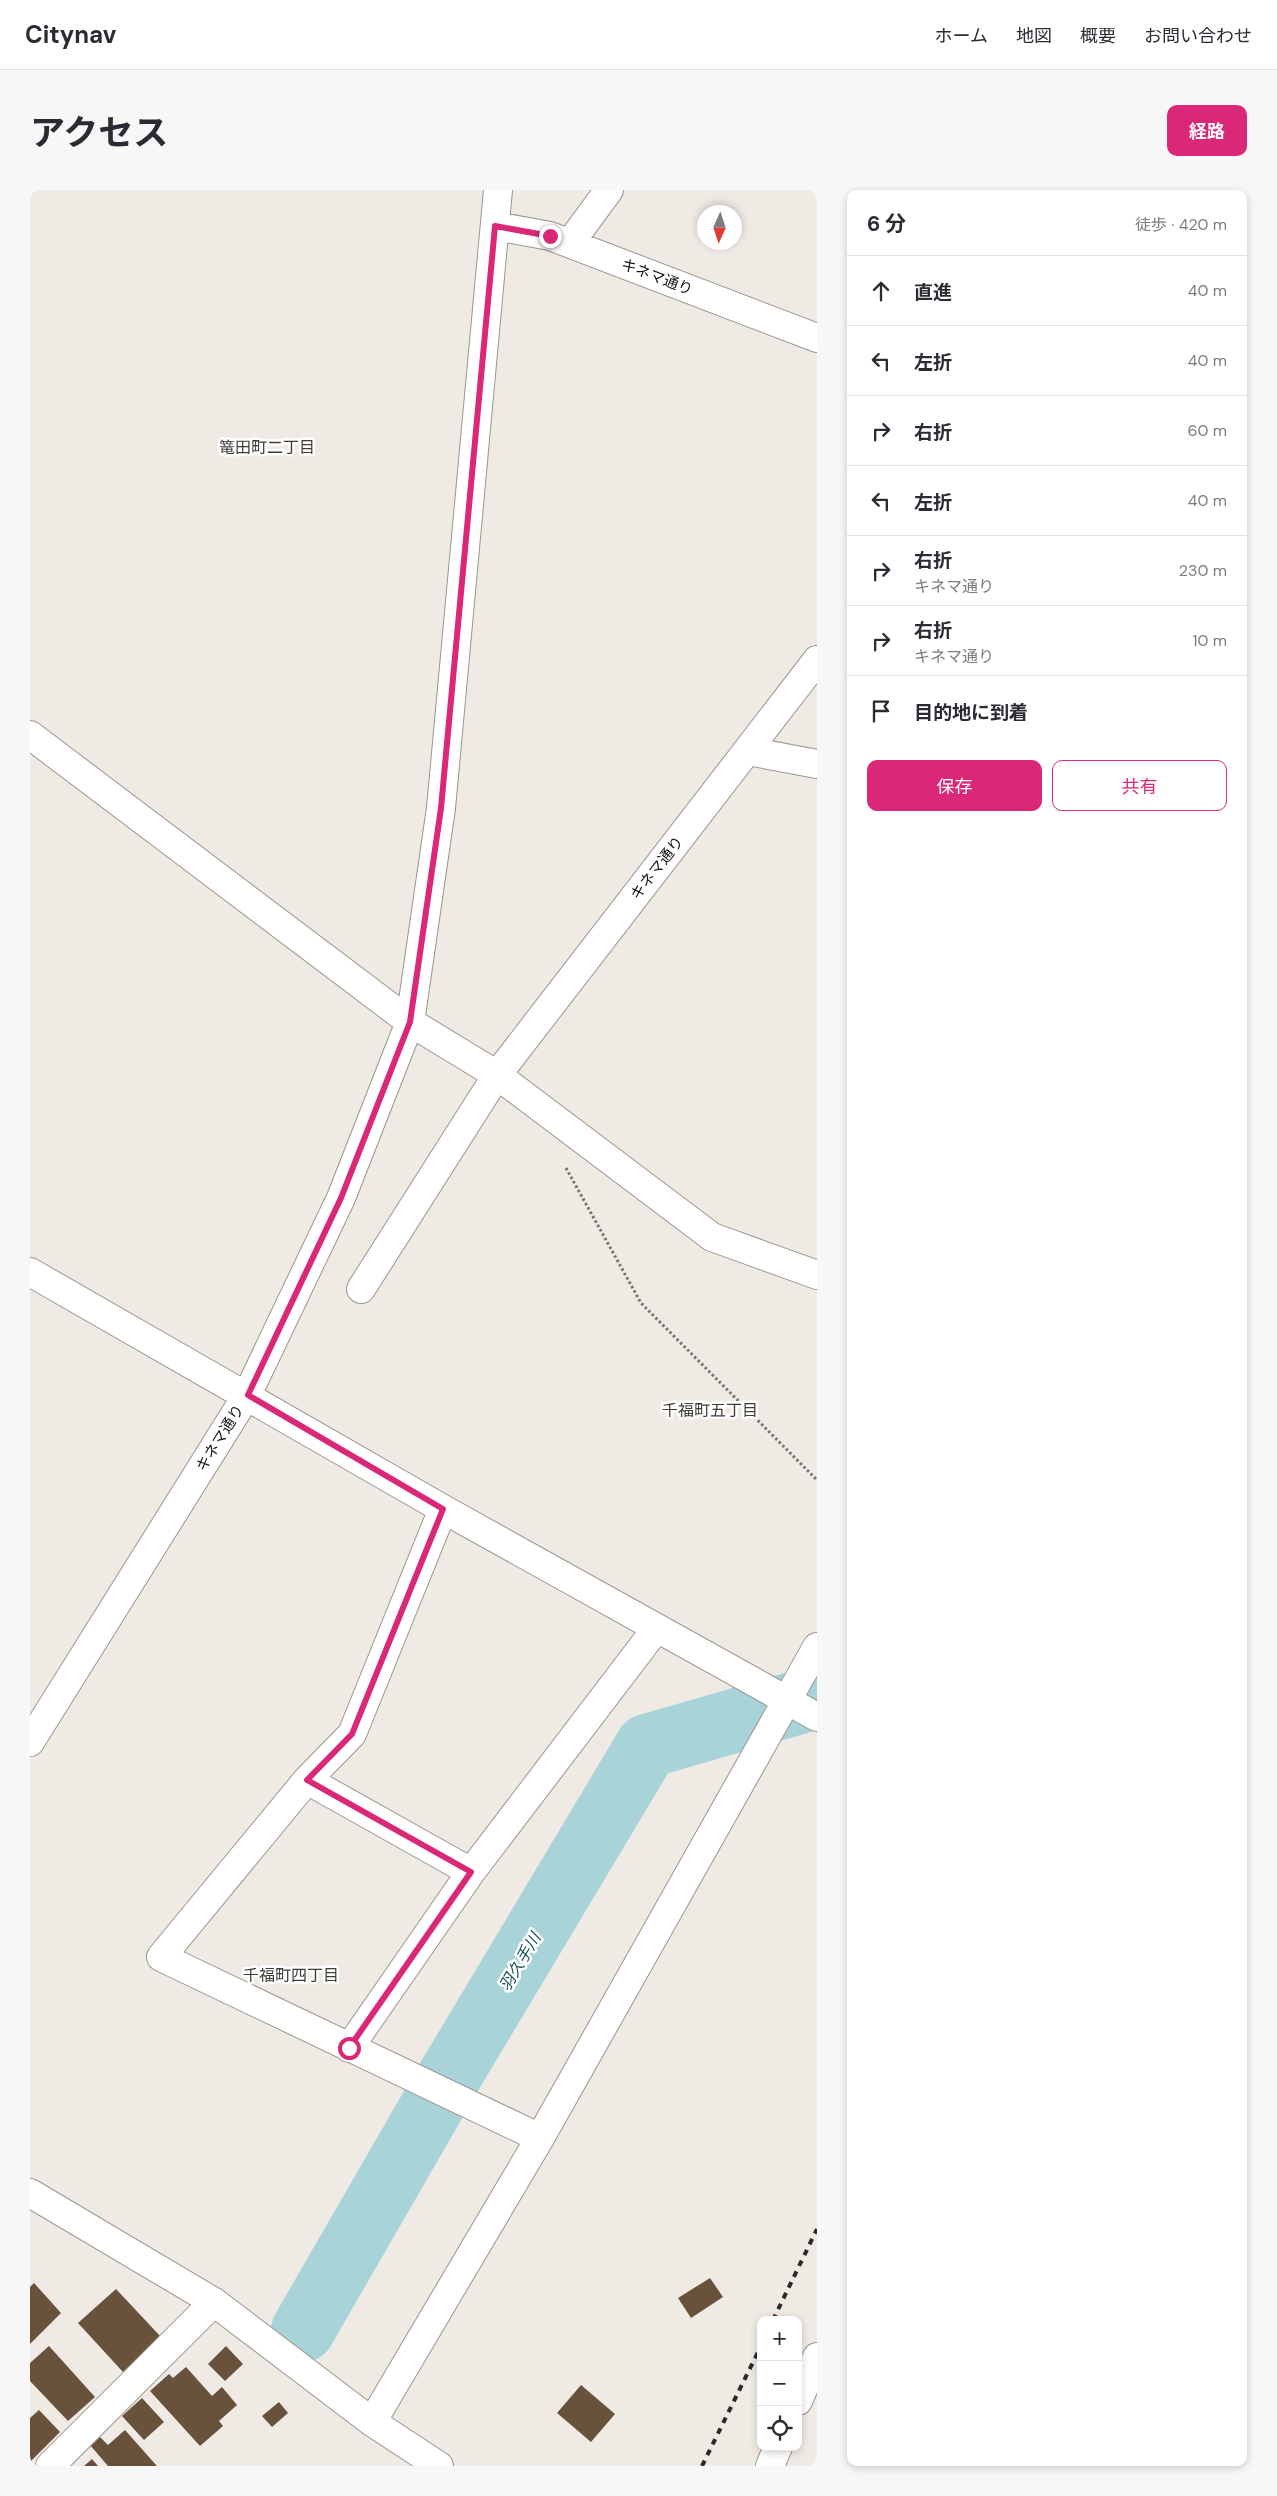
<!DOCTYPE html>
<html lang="ja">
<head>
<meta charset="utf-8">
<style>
	body { margin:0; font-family:"DM Sans","Noto Sans JP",sans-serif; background:#f7f7f7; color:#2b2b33 }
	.controls { position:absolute; right:15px; bottom:15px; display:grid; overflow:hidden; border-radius:10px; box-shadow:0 2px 8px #0003 }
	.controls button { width:45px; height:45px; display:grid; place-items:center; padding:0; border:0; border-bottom:1px solid #e1e1e2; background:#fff; color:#2b2b33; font:25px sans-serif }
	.compass { position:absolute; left:667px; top:15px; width:45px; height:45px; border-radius:50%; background:#fff; box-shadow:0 2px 8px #0003; rotate:183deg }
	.stop { position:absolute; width:15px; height:15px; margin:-11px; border:4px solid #db2777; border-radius:50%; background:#fff }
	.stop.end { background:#db2777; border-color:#fff; box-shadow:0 1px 5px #0008 }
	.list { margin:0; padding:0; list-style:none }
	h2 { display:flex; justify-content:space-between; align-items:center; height:65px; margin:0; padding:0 20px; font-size:21px }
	h2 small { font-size:16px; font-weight:400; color:#7c7c81 }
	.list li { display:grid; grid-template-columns:32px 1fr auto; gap:15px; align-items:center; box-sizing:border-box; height:70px; padding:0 20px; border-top:1px solid #e1e1e2 }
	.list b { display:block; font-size:19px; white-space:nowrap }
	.list p { margin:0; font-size:16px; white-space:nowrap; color:#7c7c81 }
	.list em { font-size:16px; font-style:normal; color:#7c7c81 }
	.actions { display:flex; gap:10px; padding:15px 20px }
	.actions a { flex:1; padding:11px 0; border:1px solid #db2777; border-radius:10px; text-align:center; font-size:18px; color:#db2777 }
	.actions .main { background:#db2777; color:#fff }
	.icon { flex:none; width:28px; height:28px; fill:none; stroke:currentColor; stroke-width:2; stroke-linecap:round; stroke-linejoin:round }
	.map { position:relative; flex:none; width:787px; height:2276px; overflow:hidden; border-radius:10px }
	header { display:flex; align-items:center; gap:30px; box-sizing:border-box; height:70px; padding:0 25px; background:#fff; border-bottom:1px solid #e1e1e2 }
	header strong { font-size:24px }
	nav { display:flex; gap:28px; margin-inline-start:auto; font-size:18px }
	.intro { display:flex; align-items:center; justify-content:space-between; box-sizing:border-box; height:120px; padding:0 30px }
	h1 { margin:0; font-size:35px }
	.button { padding:12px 22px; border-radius:10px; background:#db2777; color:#fff; font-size:18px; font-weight:700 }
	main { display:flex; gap:30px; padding:0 30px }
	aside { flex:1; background:#fff; border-radius:10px; box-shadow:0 2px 8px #0003 }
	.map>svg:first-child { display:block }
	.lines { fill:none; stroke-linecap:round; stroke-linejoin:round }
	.river { stroke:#a8d3d9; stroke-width:64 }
	.building { fill:#69523c }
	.minor-casing { stroke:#9a9590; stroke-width:30 }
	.path { stroke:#787471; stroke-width:3; stroke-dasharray:2.5 2.5; stroke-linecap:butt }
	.minor { stroke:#fff; stroke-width:28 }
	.rail { stroke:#2c2927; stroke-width:4; stroke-dasharray:6 6; stroke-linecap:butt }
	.route { stroke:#db2777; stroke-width:6 }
	.labels { text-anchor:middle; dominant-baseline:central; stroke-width:5; stroke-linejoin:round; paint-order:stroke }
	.street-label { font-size:15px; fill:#141210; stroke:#fff }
	.neighbourhood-label { font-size:16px; fill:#3f3b37; stroke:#fff }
	.water-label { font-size:16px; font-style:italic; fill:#155158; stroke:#fff }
</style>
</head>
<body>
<header>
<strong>Citynav</strong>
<nav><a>ホーム</a><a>地図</a><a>概要</a><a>お問い合わせ</a></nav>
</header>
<div class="intro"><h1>アクセス</h1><a class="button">経路</a></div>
<main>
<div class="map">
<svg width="787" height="2276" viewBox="0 0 787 2276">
	<rect width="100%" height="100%" fill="#f0eae5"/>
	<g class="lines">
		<path class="river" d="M273 2140 419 1887 617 1556 787 1507"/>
	</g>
	<path class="building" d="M680 2088 693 2107 661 2128 648 2108Z
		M4 2093 31 2123 0 2154V2097Z
		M86 2099 131 2147 93 2182 48 2133Z
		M19 2156 65 2207 38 2231 0 2191V2173Z
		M196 2156 213 2174 195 2191 178 2174Z
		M156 2177 182 2206 192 2197 207 2215 189 2231 193 2236 170 2256 120 2201 139 2184 143 2188Z
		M551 2195 585 2224 561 2252 527 2223Z
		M112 2208 134 2232 114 2250 92 2226Z
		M249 2212 258 2223 242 2237 232 2226Z
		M9 2220 30 2242 0 2272V2228Z
		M95 2240 127 2276H78L60 2255 70 2247 78 2255Z
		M62 2269 68 2276H54Z"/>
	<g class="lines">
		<defs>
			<path id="minor" d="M465 36 520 46 787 148
				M540 53 579 0
				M0 545 380 832 467 885 682 1047 787 1085
				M718 561 787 574
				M0 1082 413 1319 787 1527
				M331 1099 467 885 787 470
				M413 1319 322 1544 277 1590 131 1767 510 1948
				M0 1552 217 1205 311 1008 380 832 411 618 468 0
				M277 1590 441 1682
				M319 1858 441 1682 626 1439
				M0 2003 184 2112 342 2232 409 2276
				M768 2211 787 2167
				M342 2232 510 1948 787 1457
				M20 2276 184 2112
				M740 2276 748 2257"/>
		</defs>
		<use href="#minor" class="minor-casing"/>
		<path class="path" d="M536 978 611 1113 787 1290"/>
		<use href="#minor" class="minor"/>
		<path class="rail" d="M743 2130 787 2039
			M672 2276 731 2156"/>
	</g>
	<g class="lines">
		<path class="route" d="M319 1858 441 1682 277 1590 322 1544 413 1319 218 1205 311 1008 380 832 411 618 465 36 520 46"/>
	</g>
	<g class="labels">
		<g class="street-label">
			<text transform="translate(627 87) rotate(21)">キネマ通り</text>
			<text transform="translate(627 678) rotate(-52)">キネマ通り</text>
			<text transform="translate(190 1248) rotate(-58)">キネマ通り</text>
		</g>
		<g class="neighbourhood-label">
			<text x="237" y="257">篭田町二丁目</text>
			<text x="680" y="1220">千福町五丁目</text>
			<text x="261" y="1785">千福町四丁目</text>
		</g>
		<g class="water-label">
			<text transform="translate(490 1772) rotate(-59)">羽久手川</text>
		</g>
	</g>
</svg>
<div class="controls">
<button>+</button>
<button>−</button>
<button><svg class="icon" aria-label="locate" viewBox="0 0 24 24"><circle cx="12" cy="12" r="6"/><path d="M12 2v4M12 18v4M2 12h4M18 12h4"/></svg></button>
</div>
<svg class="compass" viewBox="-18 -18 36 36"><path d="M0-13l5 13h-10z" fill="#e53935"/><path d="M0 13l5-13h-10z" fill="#7c7c81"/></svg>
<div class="stop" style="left:319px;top:1858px"></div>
<div class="stop end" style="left:520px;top:46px"></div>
</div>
<aside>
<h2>6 分<small>徒歩 · 420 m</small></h2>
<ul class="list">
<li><svg class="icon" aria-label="ahead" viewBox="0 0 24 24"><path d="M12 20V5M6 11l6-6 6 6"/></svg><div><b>直進</b></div><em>40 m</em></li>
<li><svg class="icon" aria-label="left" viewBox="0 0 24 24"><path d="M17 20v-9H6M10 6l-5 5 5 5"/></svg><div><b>左折</b></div><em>40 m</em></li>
<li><svg class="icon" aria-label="right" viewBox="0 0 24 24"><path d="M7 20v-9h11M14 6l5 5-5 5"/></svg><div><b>右折</b></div><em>60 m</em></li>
<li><svg class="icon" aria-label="left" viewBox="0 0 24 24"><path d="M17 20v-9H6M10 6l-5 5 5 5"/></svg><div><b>左折</b></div><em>40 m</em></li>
<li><svg class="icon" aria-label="right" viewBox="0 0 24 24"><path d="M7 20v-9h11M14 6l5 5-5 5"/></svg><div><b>右折</b><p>キネマ通り</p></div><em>230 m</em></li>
<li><svg class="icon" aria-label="right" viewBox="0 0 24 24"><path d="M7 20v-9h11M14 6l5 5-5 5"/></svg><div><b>右折</b><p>キネマ通り</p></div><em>10 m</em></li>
<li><svg class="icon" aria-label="arrive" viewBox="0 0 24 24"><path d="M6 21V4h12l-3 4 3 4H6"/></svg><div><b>目的地に到着</b></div></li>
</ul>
<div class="actions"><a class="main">保存</a><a>共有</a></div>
</aside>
</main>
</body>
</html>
